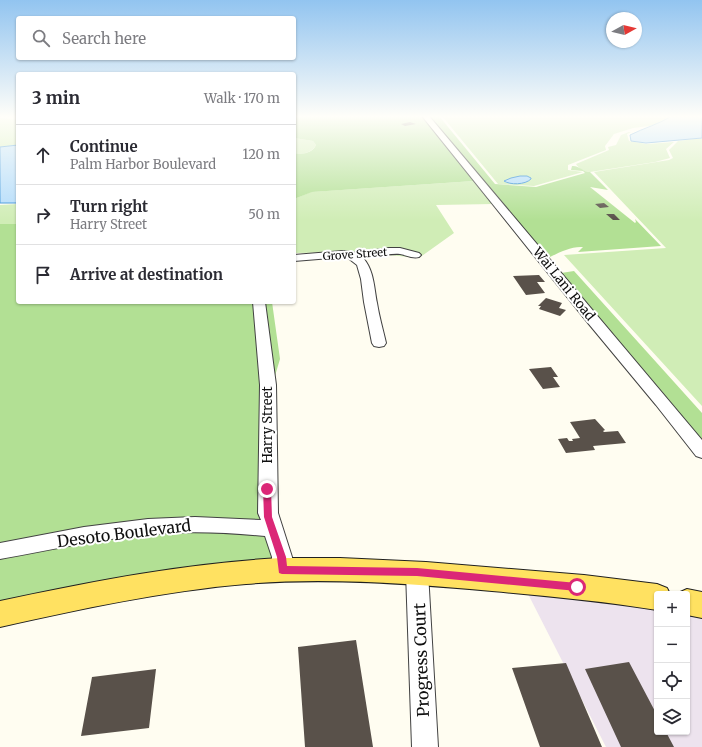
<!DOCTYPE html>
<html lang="en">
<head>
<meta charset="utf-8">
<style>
	body { margin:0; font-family:Merriweather,serif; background:#f7f7f7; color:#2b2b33 }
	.controls { position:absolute; right:12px; bottom:12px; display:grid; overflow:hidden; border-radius:4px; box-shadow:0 1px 3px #0004 }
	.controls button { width:36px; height:36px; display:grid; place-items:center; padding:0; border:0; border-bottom:1px solid #e1e1e2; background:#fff; color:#2b2b33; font:20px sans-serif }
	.compass { position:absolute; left:606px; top:12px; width:36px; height:36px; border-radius:50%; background:#fff; box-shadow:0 1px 3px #0004; rotate:82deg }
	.stop { position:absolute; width:12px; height:12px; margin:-9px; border:3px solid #db2777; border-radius:50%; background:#fff }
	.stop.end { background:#db2777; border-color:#fff; box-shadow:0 1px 4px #0008 }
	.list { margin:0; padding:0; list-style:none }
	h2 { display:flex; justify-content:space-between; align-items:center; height:52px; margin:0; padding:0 16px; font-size:17px }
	h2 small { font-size:13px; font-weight:400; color:#7c7c81 }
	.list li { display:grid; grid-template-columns:26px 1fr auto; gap:12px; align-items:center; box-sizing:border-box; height:60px; padding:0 16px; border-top:1px solid #e1e1e2 }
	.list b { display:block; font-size:15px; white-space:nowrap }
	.list p { margin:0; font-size:13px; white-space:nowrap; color:#7c7c81 }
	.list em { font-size:13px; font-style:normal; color:#7c7c81 }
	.icon { flex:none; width:22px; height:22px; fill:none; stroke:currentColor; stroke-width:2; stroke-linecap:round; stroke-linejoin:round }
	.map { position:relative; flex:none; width:702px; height:747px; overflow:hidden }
	.search { position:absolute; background:#fff; box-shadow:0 1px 3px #0004; left:16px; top:16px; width:280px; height:44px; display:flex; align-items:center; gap:10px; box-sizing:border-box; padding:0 14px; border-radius:4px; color:#7c7c81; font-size:15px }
	.panel { position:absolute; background:#fff; box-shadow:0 1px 3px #0004; left:16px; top:72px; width:280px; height:232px; border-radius:4px }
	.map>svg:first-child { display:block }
	.industrial { fill:#ede3ee }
	.green { fill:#d0edb6 }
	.forest { fill:#b2e094 }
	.water { fill:#b1dbfb; stroke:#318dd8 }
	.building { fill:#59514a }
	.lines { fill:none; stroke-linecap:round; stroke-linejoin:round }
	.minor-casing { stroke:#424242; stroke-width:2 }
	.major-casing { stroke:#202020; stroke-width:2 }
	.minor { fill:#fff; fill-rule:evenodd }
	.major { fill:#ffe161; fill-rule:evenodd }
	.route { fill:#db2777 }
	.labels { text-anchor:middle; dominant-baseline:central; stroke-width:4; stroke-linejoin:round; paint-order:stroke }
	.far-street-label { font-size:11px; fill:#0f0f0f; stroke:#fff }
	.street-label { font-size:13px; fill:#0f0f0f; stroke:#fff }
	.near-street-label { font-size:16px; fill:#0f0f0f; stroke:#fff }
</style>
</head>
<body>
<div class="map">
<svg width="702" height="747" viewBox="0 0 702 747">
	<rect width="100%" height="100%" fill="#fffdf1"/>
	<path class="industrial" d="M526 590 657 605V732H687V610L702 613V747H606Z"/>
	<path class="green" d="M442 116H672L657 125 633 128 614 134 605 146 606 150 568 165V170L583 172 534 186 498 184Z
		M0 118 18 120V145L0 147Z
		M629 132H631L627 134 629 141 647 144 674 142 666 149 670 158 655 162 590 172C585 172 579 169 576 164L609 150 608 147 616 145 621 135Z
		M294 138 313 141 316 145C311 153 303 155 294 153Z
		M702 138V406L564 255 666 248 594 172 669 160 673 158 669 150 678 141Z
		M474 181 493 204 436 205 454 233 419 258 359 252 294 253V199L311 192Z
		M18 204V224H0V205Z"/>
	<path class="forest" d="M294 116H422L474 181 312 192 294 199V153C303 155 312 153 316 145L313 141 294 138Z
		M428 116H439L495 184 536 187 585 173 583 171 571 170 572 166C579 165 583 172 590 172L608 190 590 187 635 223 636 222 635 219 661 246 578 252 583 247C571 246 558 253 548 258Z
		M0 224H18V302H272L280 359 272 386 258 508 260 521 0 544Z
		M574 271 702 413V442L669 400 561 273Z
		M167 531H202L265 535 270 547 272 564 0 605V557L125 536Z"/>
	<path class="water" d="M672 116H702V138L646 143 631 141 630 135C644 128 659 124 672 116Z
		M18 145V203H0V147Z
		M520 176H527L531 178V179C525 185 510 185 504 181L511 178Z"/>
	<path class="building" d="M410 122 416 124 405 126 401 124Z
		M604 203 609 207 600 208 595 204Z
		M606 214H614L620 220H613Z
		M539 275 545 282H537L545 293 526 295 513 276Z
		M546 298 562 303 559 308 566 310 560 316 539 309 541 306H538Z
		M551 367 558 377H553L560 387 543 389 529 369Z
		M595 419 605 430 603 431 604 432 618 431 626 443 593 446 595 450 566 453 558 439 567 438 569 441H573L572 439 580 438 570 422Z
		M356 640 373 747H305L298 647Z
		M629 662 657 715V732H666L674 747H621L585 669Z
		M566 663 602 747H540L512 668Z
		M156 669 149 728 81 736 92 677Z"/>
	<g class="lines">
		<defs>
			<path id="minor" d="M422 116H429L702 440V458L696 456 656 405 588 323Z
				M389 248H400L419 253 421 255 419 257C412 259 406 255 400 254 388 253 375 257 363 258 374 270 374 288 377 303 379 316 383 330 386 343L384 346 379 347 374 346 372 343 364 302 361 279 357 265 348 258 343 257 294 261V255L343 251 357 253Z
				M253 302H265L276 385 278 513 292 557 293 570 289 576 282 579 275 576 271 570 272 557 265 536C233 533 201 531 168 533 111 536 56 549 0 559V543L84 527 148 519 195 517 261 520 258 513 260 385Z
				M417 563 424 566 428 572 438 747H412L406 572 410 566Z"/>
			<path id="major" d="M282 558H340L426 562 584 575 657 584 667 588 670 594H657V610C602 601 547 596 492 591 410 584 327 577 246 584 163 591 81 609 0 627V601C93 581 186 563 282 558Z
				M687 589 702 592V618L687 615V594H676Z"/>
		</defs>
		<use href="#minor" class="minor-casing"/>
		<use href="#major" class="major-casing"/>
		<use href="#minor" class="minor"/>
		<use href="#major" class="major"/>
	</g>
	<linearGradient id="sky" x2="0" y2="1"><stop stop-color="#92c4f0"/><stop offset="0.53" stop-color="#fffef9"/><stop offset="1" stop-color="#fffef9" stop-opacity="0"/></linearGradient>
	<rect width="702" height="220" fill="url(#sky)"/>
	<path class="route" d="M267 486 271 489 272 517 286 557 287 566 417 568 577 583 580 584 582 587 580 590 577 591 417 576 282 574 279 573 277 557 264 517 263 489Z"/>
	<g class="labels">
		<g class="far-street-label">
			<text transform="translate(355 254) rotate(-4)">Grove Street</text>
		</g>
		<g class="street-label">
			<text transform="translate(564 284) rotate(51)">Wai Lani Road</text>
			<text transform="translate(267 425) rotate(-90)">Harry Street</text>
		</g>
		<g class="near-street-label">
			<text transform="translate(124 533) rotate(-7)">Desoto Boulevard</text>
			<text transform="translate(421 660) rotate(-92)">Progress Court</text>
		</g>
	</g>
</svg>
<div class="controls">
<button>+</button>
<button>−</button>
<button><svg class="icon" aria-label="locate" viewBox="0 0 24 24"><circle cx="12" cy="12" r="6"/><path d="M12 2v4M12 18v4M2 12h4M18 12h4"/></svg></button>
<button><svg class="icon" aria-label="layers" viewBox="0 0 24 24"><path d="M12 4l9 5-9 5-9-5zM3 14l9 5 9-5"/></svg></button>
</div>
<svg class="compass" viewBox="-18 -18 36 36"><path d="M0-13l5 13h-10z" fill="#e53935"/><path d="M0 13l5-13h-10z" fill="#7c7c81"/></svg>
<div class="stop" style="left:577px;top:587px"></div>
<div class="stop end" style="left:267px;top:489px"></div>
<div class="search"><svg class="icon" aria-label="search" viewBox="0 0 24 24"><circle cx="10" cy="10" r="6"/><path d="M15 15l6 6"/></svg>Search here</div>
<section class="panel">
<h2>3 min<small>Walk · 170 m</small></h2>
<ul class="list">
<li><svg class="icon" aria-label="ahead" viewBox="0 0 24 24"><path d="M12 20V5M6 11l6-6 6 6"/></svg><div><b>Continue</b><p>Palm Harbor Boulevard</p></div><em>120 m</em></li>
<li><svg class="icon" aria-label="right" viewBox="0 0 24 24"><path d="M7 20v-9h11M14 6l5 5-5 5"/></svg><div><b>Turn right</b><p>Harry Street</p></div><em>50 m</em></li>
<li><svg class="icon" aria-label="arrive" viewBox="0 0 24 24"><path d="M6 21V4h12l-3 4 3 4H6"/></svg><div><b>Arrive at destination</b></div></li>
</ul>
</section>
</div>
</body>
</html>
